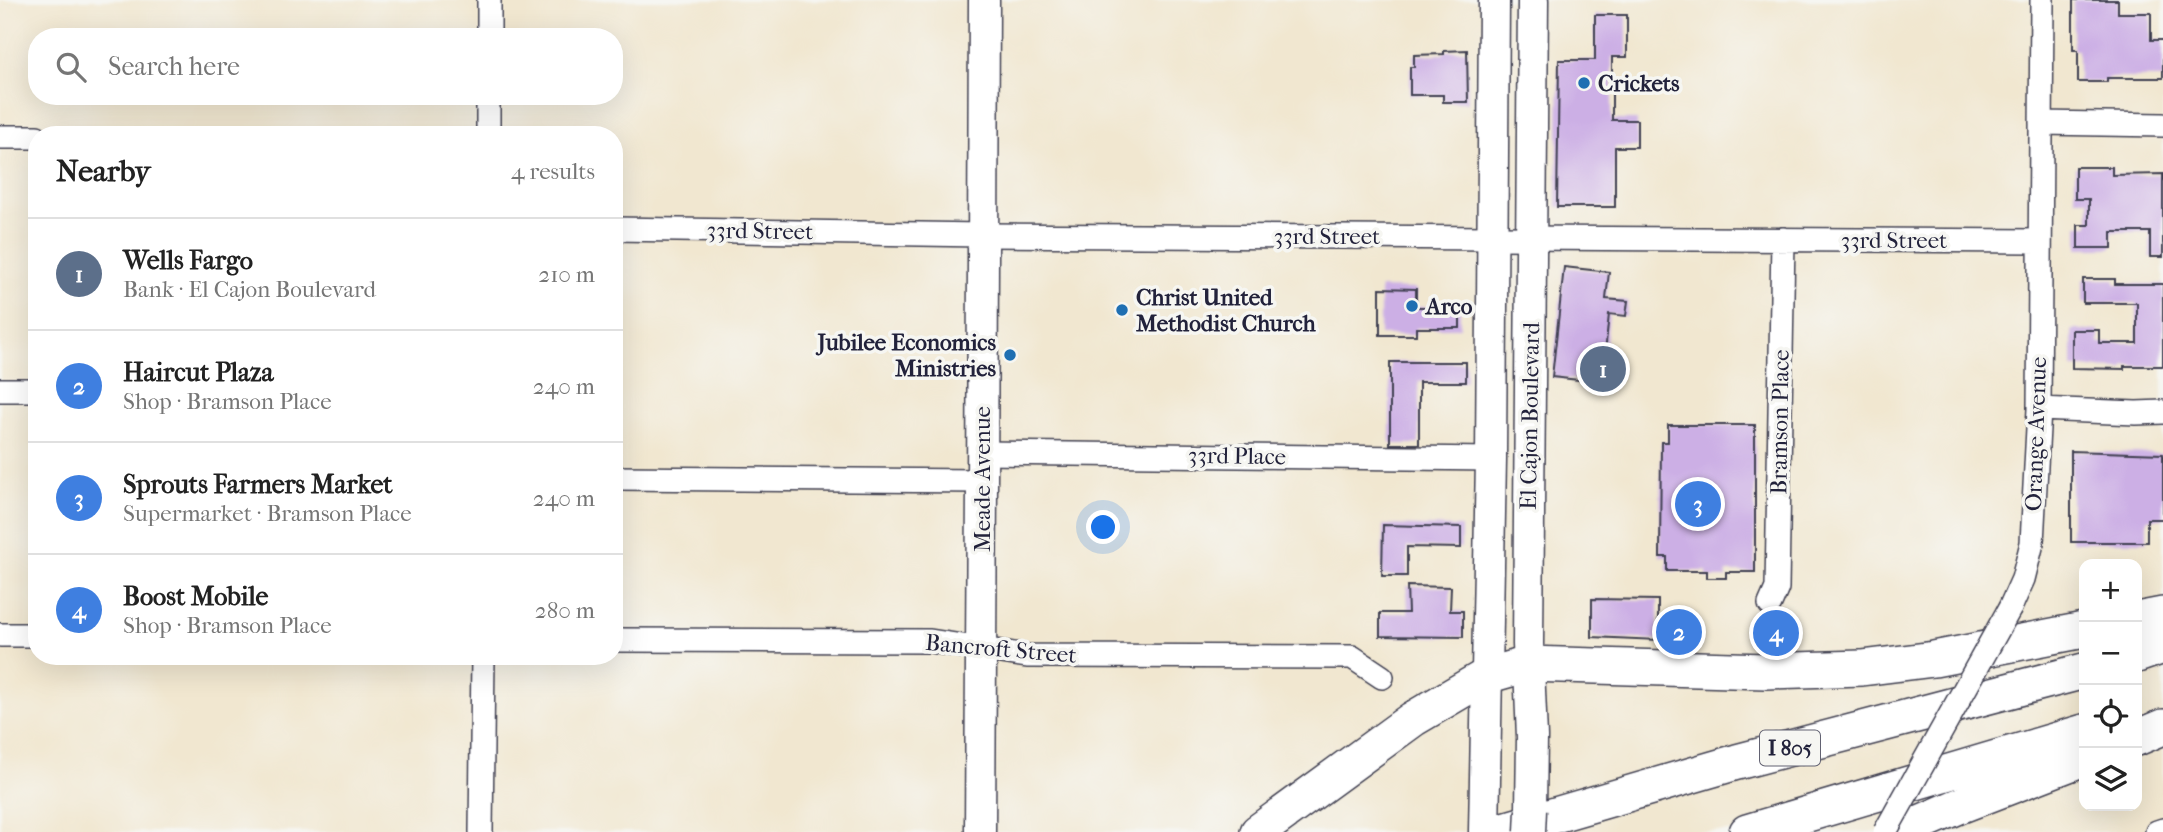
<!DOCTYPE html>
<html lang="en">
<head>
<meta charset="utf-8">
<style>
	body { margin:0; font-family:"IM FELL French Canon",serif; background:#f6f6f6; color:#222 }
	.controls { position:absolute; right:21px; bottom:21px; display:grid; overflow:hidden; border-radius:14px; box-shadow:0 7px 28px #0002 }
	.controls button { width:63px; height:63px; display:grid; place-items:center; padding:0; border:0; border-bottom:2px solid #e0e0e0; background:#fff; color:#222; font:35px sans-serif }
	.you { position:absolute; left:1104px; top:528px; width:24px; height:24px; margin:-18px; border:5px solid #fff; border-radius:50%; background:#1a73e8; box-shadow:0 0 0 10px #1a73e833 }
	.badge { display:grid; place-items:center; width:46px; height:46px; border-radius:50%; background:#1f6fb2; color:#fff; font-size:23px; font-weight:700 }
	.pin { position:absolute; translate:-50% -50%; border:4px solid #fff; box-shadow:0 2px 7px #0006 }
	.list { margin:0; padding:0; list-style:none }
	h2 { display:flex; justify-content:space-between; align-items:center; height:91px; margin:0; padding:0 28px; font-size:30px }
	h2 small { font-size:23px; font-weight:400; color:#767676 }
	.list li { display:grid; grid-template-columns:46px 1fr auto; gap:21px; align-items:center; box-sizing:border-box; height:112px; padding:0 28px; border-top:2px solid #e0e0e0 }
	.list b { display:block; font-size:26px; white-space:nowrap }
	.list p { margin:0; font-size:23px; white-space:nowrap; color:#767676 }
	.list em { font-size:23px; font-style:normal; color:#767676 }
	.icon { flex:none; width:38px; height:38px; fill:none; stroke:currentColor; stroke-width:2; stroke-linecap:round; stroke-linejoin:round }
	.map { position:relative; flex:none; width:2163px; height:832px; overflow:hidden }
	.search { position:absolute; background:#fff; box-shadow:0 7px 28px #0002; left:28px; top:28px; width:595px; height:77px; display:flex; align-items:center; gap:18px; box-sizing:border-box; padding:0 24px; border-radius:28px; color:#767676; font-size:26px }
	.panel { position:absolute; background:#fff; box-shadow:0 7px 28px #0002; left:28px; top:126px; width:595px; height:539px; border-radius:28px }
	.map>svg:first-child { display:block }
	.building { fill:#ccafe5 }
	.lines { fill:none; stroke-linecap:round; stroke-linejoin:round }
	.minor-casing { stroke:#414051; stroke-width:26 }
	.major-casing { stroke:#414051; stroke-width:33 }
	.highway-casing { stroke:#414051; stroke-width:38 }
	.minor { stroke:#fff; stroke-width:23 }
	.major { stroke:#fff; stroke-width:30 }
	.highway { stroke:#fff; stroke-width:35 }
	.minor-bridge-casing { stroke:#414051; stroke-width:26; stroke-linecap:butt }
	.major-bridge-casing { stroke:#414051; stroke-width:33; stroke-linecap:butt }
	.minor-bridge { stroke:#fff; stroke-width:23 }
	.major-bridge { stroke:#fff; stroke-width:30 }
	.poi-dot { fill:#1f6fb2; stroke:#f6f6f2; stroke-width:2.5 }
	.labels { text-anchor:middle; dominant-baseline:central; stroke-width:7; stroke-linejoin:round; paint-order:stroke }
	.shield { fill:#f6f6f2; stroke:#626272; stroke-width:2 }
	.shield-label { font-size:21px; font-weight:bold; fill:#22223b }
	.poi-label { font-size:23px; font-weight:bold; fill:#22223b; stroke:#f6f6f2; text-anchor:start }
	.street-label { font-size:23px; fill:#22223b; stroke:#f6f6f2 }
</style>
</head>
<body>
<div class="map">
<svg width="2163" height="832" viewBox="0 0 2163 832">
	<rect width="100%" height="100%" fill="#f6f6f2"/>
	<filter id="ink" filterUnits="userSpaceOnUse"><feTurbulence type="fractalNoise" baseFrequency=".0143" numOctaves="2"/><feDisplacementMap in="SourceGraphic" scale="14" xChannelSelector="R" yChannelSelector="G"/><feConvolveMatrix kernelMatrix="1 2 1 2 8 2 1 2 1" color-interpolation-filters="sRGB"/></filter>
	<filter id="wash" filterUnits="userSpaceOnUse"><feTurbulence type="fractalNoise" baseFrequency=".00686" numOctaves="4" result="noise"/><feDisplacementMap in="SourceGraphic" scale="28" xChannelSelector="R" yChannelSelector="G"/><feGaussianBlur stdDeviation="1.57" result="paint"/><feColorMatrix in="noise" values="0 0 0 0 0 0 0 0 0 0 0 0 0 0 0 0 0 1.4 0 .05"/><feComposite in="paint" operator="in"/></filter>
	<g filter="url(#wash)">
		<rect width="100%" height="100%" fill="#f1e7d0"/>
		<g id="blocks">
			<path class="building" d="M2073 0H2118V13H2151V40H2163V78H2107V82H2078V50H2073Z
				M1595 15H1627V57H1612V120H1637V147H1615V207H1557L1559 60H1595Z
				M1467 50 1468 102H1443V95H1410V67H1414V55L1444 54V51Z
				M2075 167H2112V175L2163 174V257H2150V232H2112V248H2078V225H2089V199H2075Z
				M1564 267 1609 272 1606 299 1628 301 1626 316 1609 314 1605 353 1615 354 1612 375 1607 374 1606 383 1552 377Z
				M2083 279H2115V284H2163V366H2124V369L2072 368V330H2099V343H2137V303H2083Z
				M1380 288 1416 289V307H1460V328H1416V335H1380Z
				M1390 362H1466V382H1419V444H1390Z
				M1668 425H1755V572H1726V578H1707V571H1667V557H1660L1661 442H1668Z
				M2071 451 2163 454V519H2147V542H2071Z
				M1383 525 1461 527V548L1407 547V576H1382Z
				M1407 586 1451 587 1450 611H1463V637L1380 636V613H1408Z
				M1592 599 1658 600V640L1592 637Z"/>
		</g>
	</g>
	<g filter="url(#ink)">
		<use href="#blocks" fill-opacity="0" stroke="#414051" stroke-width="2"/>
		<g class="lines">
			<defs>
				<path id="minor" d="M489 37V0
					M2041 123 2163 125
					M488 135V96
					M0 137H37
					M614 229 981 235 2040 241
					M0 390H37
					M2039 409 2136 413 2163 412
					M982 453 1491 459
					M614 478 982 481
					M1770 604 1777 588 1783 239
					M2010 608 2023 579 2032 543 2039 409 2042 0
					M0 635H37
					M614 640 930 641 1027 656 1352 657 1382 677
					M481 832 483 656
					M2157 832 2163 830"/>
				<path id="major" d="M1531 810 1532 737 1528 644 1533 0
					M980 832C983 555 982 277 984 0
					M1484 832 1491 459 1494 0"/>
				<path id="highway" d="M2137 620 2163 615
					M2137 655 2163 646
					M2137 738 2163 727
					M1258 832 1413 719 1486 676 1528 664 1766 671 1862 668 1934 659 2084 630
					M1497 832 1737 762 2084 671
					M1747 832 2084 732
					M1899 832 1959 806 2084 758"/>
			</defs>
			<use href="#minor" class="minor-casing"/>
			<use href="#major" class="major-casing"/>
			<use href="#highway" class="highway-casing"/>
			<use href="#minor" class="minor"/>
			<use href="#major" class="major"/>
			<use href="#highway" class="highway"/>
			<defs>
				<path id="minor-bridge" d="M1885 832 2010 608"/>
				<path id="major-bridge" d="M1530 832 1531 810"/>
			</defs>
			<use href="#minor-bridge" class="minor-bridge-casing"/>
			<use href="#major-bridge" class="major-bridge-casing"/>
			<use href="#minor-bridge" class="minor-bridge"/>
			<use href="#major-bridge" class="major-bridge"/>
		</g>
	</g>
	<g class="poi-dot">
		<circle cx="1584" cy="83" r="7"/>
		<circle cx="1412" cy="306" r="7"/>
		<circle cx="1122" cy="310" r="7"/>
		<circle cx="1010" cy="355" r="7"/>
	</g>
	<g class="labels">
		<rect class="shield" x="1760" y="730.5" width="60" height="35" rx="5"/>
		<g class="shield-label">
			<text x="1790" y="748">I 805</text>
		</g>
		<g class="poi-label">
			<text x="1598" y="83">Crickets</text>
			<text x="1136" y="297">Christ United<tspan x="1136" dy="26">Methodist Church</tspan></text>
			<text x="1426" y="306">Arco</text>
			<text x="996" y="342" text-anchor="end">Jubilee Economics<tspan x="996" dy="26">Ministries</tspan></text>
		</g>
		<g class="street-label">
			<text transform="translate(760 231) rotate(1)">33rd Street</text>
			<text x="1327" y="236">33rd Street</text>
			<text x="1894" y="240">33rd Street</text>
			<text transform="translate(1530 416) rotate(-89)">El Cajon Boulevard</text>
			<text transform="translate(1780 422) rotate(-89)">Bramson Place</text>
			<text transform="translate(2036 434) rotate(-88)">Orange Avenue</text>
			<text transform="translate(1237 456) rotate(1)">33rd Place</text>
			<text transform="translate(982 479) rotate(-90)">Meade Avenue</text>
			<text transform="translate(1001 649) rotate(5)">Bancroft Street</text>
		</g>
	</g>
</svg>
<div class="controls">
<button>+</button>
<button>−</button>
<button><svg class="icon" aria-label="locate" viewBox="0 0 24 24"><circle cx="12" cy="12" r="6"/><path d="M12 2v4M12 18v4M2 12h4M18 12h4"/></svg></button>
<button><svg class="icon" aria-label="layers" viewBox="0 0 24 24"><path d="M12 4l9 5-9 5-9-5zM3 14l9 5 9-5"/></svg></button>
</div>
<div class="you"></div>
<div class="pin badge" style="left:1603px;top:369px;background:#5c6f8a">1</div>
<div class="pin badge" style="left:1679px;top:632px;background:#3f7fe0">2</div>
<div class="pin badge" style="left:1698px;top:504px;background:#3f7fe0">3</div>
<div class="pin badge" style="left:1776px;top:633px;background:#3f7fe0">4</div>
<div class="search"><svg class="icon" aria-label="search" viewBox="0 0 24 24"><circle cx="10" cy="10" r="6"/><path d="M15 15l6 6"/></svg>Search here</div>
<section class="panel">
<h2>Nearby<small>4 results</small></h2>
<ul class="list">
<li><span class="badge" style="background:#5c6f8a">1</span><div><b>Wells Fargo</b><p>Bank · El Cajon Boulevard</p></div><em>210 m</em></li>
<li><span class="badge" style="background:#3f7fe0">2</span><div><b>Haircut Plaza</b><p>Shop · Bramson Place</p></div><em>240 m</em></li>
<li><span class="badge" style="background:#3f7fe0">3</span><div><b>Sprouts Farmers Market</b><p>Supermarket · Bramson Place</p></div><em>240 m</em></li>
<li><span class="badge" style="background:#3f7fe0">4</span><div><b>Boost Mobile</b><p>Shop · Bramson Place</p></div><em>280 m</em></li>
</ul>
</section>
</div>
</body>
</html>
